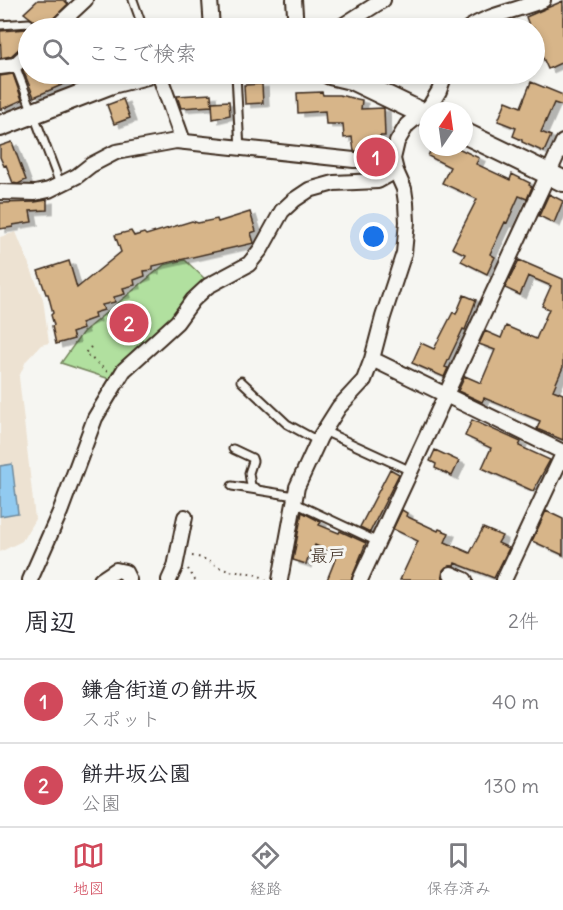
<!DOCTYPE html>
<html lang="ja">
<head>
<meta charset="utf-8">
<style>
	body { margin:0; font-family:Delius,"Klee One",sans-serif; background:#f7f7f7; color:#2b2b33 }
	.compass { position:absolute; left:419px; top:102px; width:54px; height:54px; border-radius:50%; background:#fff; box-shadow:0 3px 9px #0003; rotate:13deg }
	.you { position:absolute; left:374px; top:237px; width:21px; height:21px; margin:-15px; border:4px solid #fff; border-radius:50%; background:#1a73e8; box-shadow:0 0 0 9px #1a73e833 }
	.badge { display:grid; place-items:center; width:39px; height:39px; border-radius:50%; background:#d1495b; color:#fff; font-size:20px; font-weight:700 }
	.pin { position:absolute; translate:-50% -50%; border:3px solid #fff; box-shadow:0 2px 6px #0006 }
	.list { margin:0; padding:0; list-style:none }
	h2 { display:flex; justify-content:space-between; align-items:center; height:78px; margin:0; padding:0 24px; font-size:26px }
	h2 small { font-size:20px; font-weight:400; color:#7c7c81 }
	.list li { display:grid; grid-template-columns:39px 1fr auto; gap:18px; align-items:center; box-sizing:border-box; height:84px; padding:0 24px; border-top:2px solid #e1e1e2 }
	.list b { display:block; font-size:22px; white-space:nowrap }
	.list p { margin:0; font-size:20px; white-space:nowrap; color:#7c7c81 }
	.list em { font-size:20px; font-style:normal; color:#7c7c81 }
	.icon { flex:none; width:33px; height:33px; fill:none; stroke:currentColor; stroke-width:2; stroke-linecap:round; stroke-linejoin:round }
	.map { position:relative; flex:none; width:563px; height:580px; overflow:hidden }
	.search { position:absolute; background:#fff; box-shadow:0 3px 9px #0003; left:18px; right:18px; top:18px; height:66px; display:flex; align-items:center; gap:15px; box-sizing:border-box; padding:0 21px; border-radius:33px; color:#7c7c81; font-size:22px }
	.sheet { height:246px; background:#fff }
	nav { display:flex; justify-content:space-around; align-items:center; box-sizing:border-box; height:84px; border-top:2px solid #e1e1e2; background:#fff; font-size:16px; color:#7c7c81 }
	nav a { display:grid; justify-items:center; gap:3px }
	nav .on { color:#d1495b }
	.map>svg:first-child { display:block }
	.built { fill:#ede2d2 }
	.green { fill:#b1e09f; stroke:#76855e; stroke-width:1.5 }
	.water { fill:#91caf0; stroke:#6f8a9c; stroke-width:1.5 }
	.building { fill:#d7b589; stroke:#3b2a1e; stroke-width:1.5; filter:url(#shadow) }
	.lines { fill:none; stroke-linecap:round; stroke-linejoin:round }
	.lane-casing { stroke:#3b2a1e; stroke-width:11 }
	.street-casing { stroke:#3b2a1e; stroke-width:18 }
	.secondary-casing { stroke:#3b2a1e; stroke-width:24 }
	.path { stroke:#3b2a1e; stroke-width:2; stroke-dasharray:1.5 4.5; stroke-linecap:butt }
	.lane { stroke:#f6f6f2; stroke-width:7 }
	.street { stroke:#f6f6f2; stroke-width:14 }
	.secondary { stroke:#f6f6f2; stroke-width:20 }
	.labels { text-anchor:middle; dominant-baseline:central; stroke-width:6; stroke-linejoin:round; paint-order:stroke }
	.quarter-label { font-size:18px; fill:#3b2a1e; stroke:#f6f6f2 }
</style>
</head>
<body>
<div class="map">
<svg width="563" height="580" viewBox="0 0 563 580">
	<defs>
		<filter id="shadow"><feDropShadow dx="6" dy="3.5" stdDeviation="0" flood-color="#0004"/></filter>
	</defs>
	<rect width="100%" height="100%" fill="#f6f6f2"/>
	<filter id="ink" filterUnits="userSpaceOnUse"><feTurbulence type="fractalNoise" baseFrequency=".0167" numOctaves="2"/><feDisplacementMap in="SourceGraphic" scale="12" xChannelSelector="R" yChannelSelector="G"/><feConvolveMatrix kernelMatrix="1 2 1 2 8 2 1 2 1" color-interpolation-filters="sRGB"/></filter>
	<g filter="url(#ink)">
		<path class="built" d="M16 232 43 299 49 343 41 345 26 361 19 377 35 519 22 541 0 552V237Z"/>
		<path class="green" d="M185 260 205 279 184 300 174 315 117 368 110 379 61 363 83 332 164 265Z"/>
		<path class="water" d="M12 464 18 513 0 516V466Z"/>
		<path class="building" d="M38 0H64L68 4 47 25 40 28 38 24 24 13Z
			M563 1V62L548 69 534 38V28H530L526 17Z
			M27 29 28 44 22 46 11 56 1 58 0 31Z
			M28 65V74H68L71 81 34 97 23 70Z
			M13 74 22 100 0 110V76Z
			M531 82 563 95V106L554 103 541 132 551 136 544 152 522 142V140L513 136 516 128 498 121 506 101 521 107Z
			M262 84 263 103 245 104 244 85Z
			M322 92 323 95H339L362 100 361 109 384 108 385 136H380L381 145 365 146 366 151H354L352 137 344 138 343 124H326L325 111 298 113 297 93Z
			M211 94 212 106 181 108 177 96Z
			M123 99 130 118 114 124 107 105Z
			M229 101 230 115 213 119 212 102Z
			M12 142 26 180 18 184 13 183 6 165 4 166 0 157V146Z
			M432 147H456L479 158 476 164 510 180 512 174 530 183 529 185 532 187 527 199 519 196 507 223 505 222 490 254 495 257 487 274 461 261 465 254 452 248 477 199 442 183 450 167 428 156Z
			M549 194 563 201 554 223 539 216Z
			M47 200V210L30 211 32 222 13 225V227L0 229V203L35 202Z
			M250 212 256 231 251 233 254 243 153 266V270L144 271 145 276 134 280 135 285 123 288 125 294 114 297 115 302 102 305 104 310 94 313 95 318 81 323 83 329 72 333 74 339 56 344 52 326 54 325 51 315 53 313 48 294H46L38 271 69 261 77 288 121 252 115 235 131 231 134 236 144 233 146 235 192 221 198 223 217 219 218 222Z
			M519 260 563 279V367L553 390 563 394V440L537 429 540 421 484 398 482 402 458 391 465 376 481 383 495 350 479 344 485 331 501 338 506 326 536 339 549 309 542 306 551 286 528 276 520 295 505 288Z
			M464 295 476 300 465 330 463 329 445 367 448 368 444 377 412 363 421 343 434 349 453 312 456 314Z
			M472 420 521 442 519 446 550 460 533 491 482 468 491 448 465 436Z
			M435 450 459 461 452 476 435 468 436 464 430 461Z
			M390 469 399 474 370 532 360 527Z
			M402 510 407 513 406 516 438 531 439 529 449 533 445 542 470 553 483 528 502 536 498 543 509 548 494 578 455 563 454 566 446 567 443 570 442 576 444 580H400L418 541 393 529Z
			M546 511 563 519V555L532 541Z
			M302 512 321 522 319 525 339 533 340 531 366 543 351 580H327L337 555 315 545 312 552 310 551 306 564 293 560Z"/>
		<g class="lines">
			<defs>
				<path id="lane" d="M133 0 143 28
					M0 25 29 23 34 28
					M15 65 60 184
					M236 74 240 150
					M241 381 287 424 318 441
					M324 431 411 471
					M233 449 252 458 253 461 249 473 251 486 257 489
					M232 486 295 496
					M293 502 378 542"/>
				<path id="street" d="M210 0 212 28
					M294 0 296 28
					M55 28 85 0
					M339 28 383 0
					M469 28C490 14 519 10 543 0
					M0 67 15 65 28 53
					M159 74 183 141
					M0 192 35 193 49 190 77 176 91 165 116 152 176 141 354 160 393 159
					M372 359 563 452
					M451 574 465 580
					M30 580 60 512 95 418 124 370 177 322 193 300 208 286 249 264 261 249 282 211 294 200 309 190 334 183 378 181 396 171
					M101 580 116 570 125 572 129 580
					M169 580 175 567 185 517
					M280 580 297 487 320 437 339 407 364 380 372 359 383 317 404 253 407 222 406 203 404 189 396 171 393 159 397 142 407 125 430 106 439 91 445 74
					M360 580 563 142
					M504 580 563 454"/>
				<path id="secondary" d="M330 74 351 79 428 116
					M0 126 112 83 147 74
					M464 133 563 181"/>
			</defs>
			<use href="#lane" class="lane-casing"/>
			<use href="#street" class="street-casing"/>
			<use href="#secondary" class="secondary-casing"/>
			<path class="path" d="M91 347 85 353 109 373
				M192 556C208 558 210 564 223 569 239 575 251 569 266 580
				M188 569 195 580"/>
			<use href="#lane" class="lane"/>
			<use href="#street" class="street"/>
			<use href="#secondary" class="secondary"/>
		</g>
	</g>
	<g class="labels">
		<g class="quarter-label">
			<text x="328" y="555">最戸</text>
		</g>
	</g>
</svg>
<svg class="compass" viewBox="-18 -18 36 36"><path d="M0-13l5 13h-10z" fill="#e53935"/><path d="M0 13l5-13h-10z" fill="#7c7c81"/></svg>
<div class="you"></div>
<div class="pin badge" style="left:376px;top:157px">1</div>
<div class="pin badge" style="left:129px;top:323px">2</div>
<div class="search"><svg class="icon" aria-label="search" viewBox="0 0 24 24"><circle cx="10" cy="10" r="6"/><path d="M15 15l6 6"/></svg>ここで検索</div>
</div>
<section class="sheet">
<h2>周辺<small>2件</small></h2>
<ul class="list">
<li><span class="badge">1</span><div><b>鎌倉街道の餅井坂</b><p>スポット</p></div><em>40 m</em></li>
<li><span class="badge">2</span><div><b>餅井坂公園</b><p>公園</p></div><em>130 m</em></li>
</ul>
</section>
<nav>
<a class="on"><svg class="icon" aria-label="map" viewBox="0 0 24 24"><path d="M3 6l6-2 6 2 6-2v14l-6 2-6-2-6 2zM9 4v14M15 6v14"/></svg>地図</a>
<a><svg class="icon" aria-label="directions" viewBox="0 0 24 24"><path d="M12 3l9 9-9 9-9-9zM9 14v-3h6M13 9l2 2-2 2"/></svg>経路</a>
<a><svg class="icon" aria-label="saved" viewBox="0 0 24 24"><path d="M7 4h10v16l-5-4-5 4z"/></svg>保存済み</a>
</nav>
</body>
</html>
